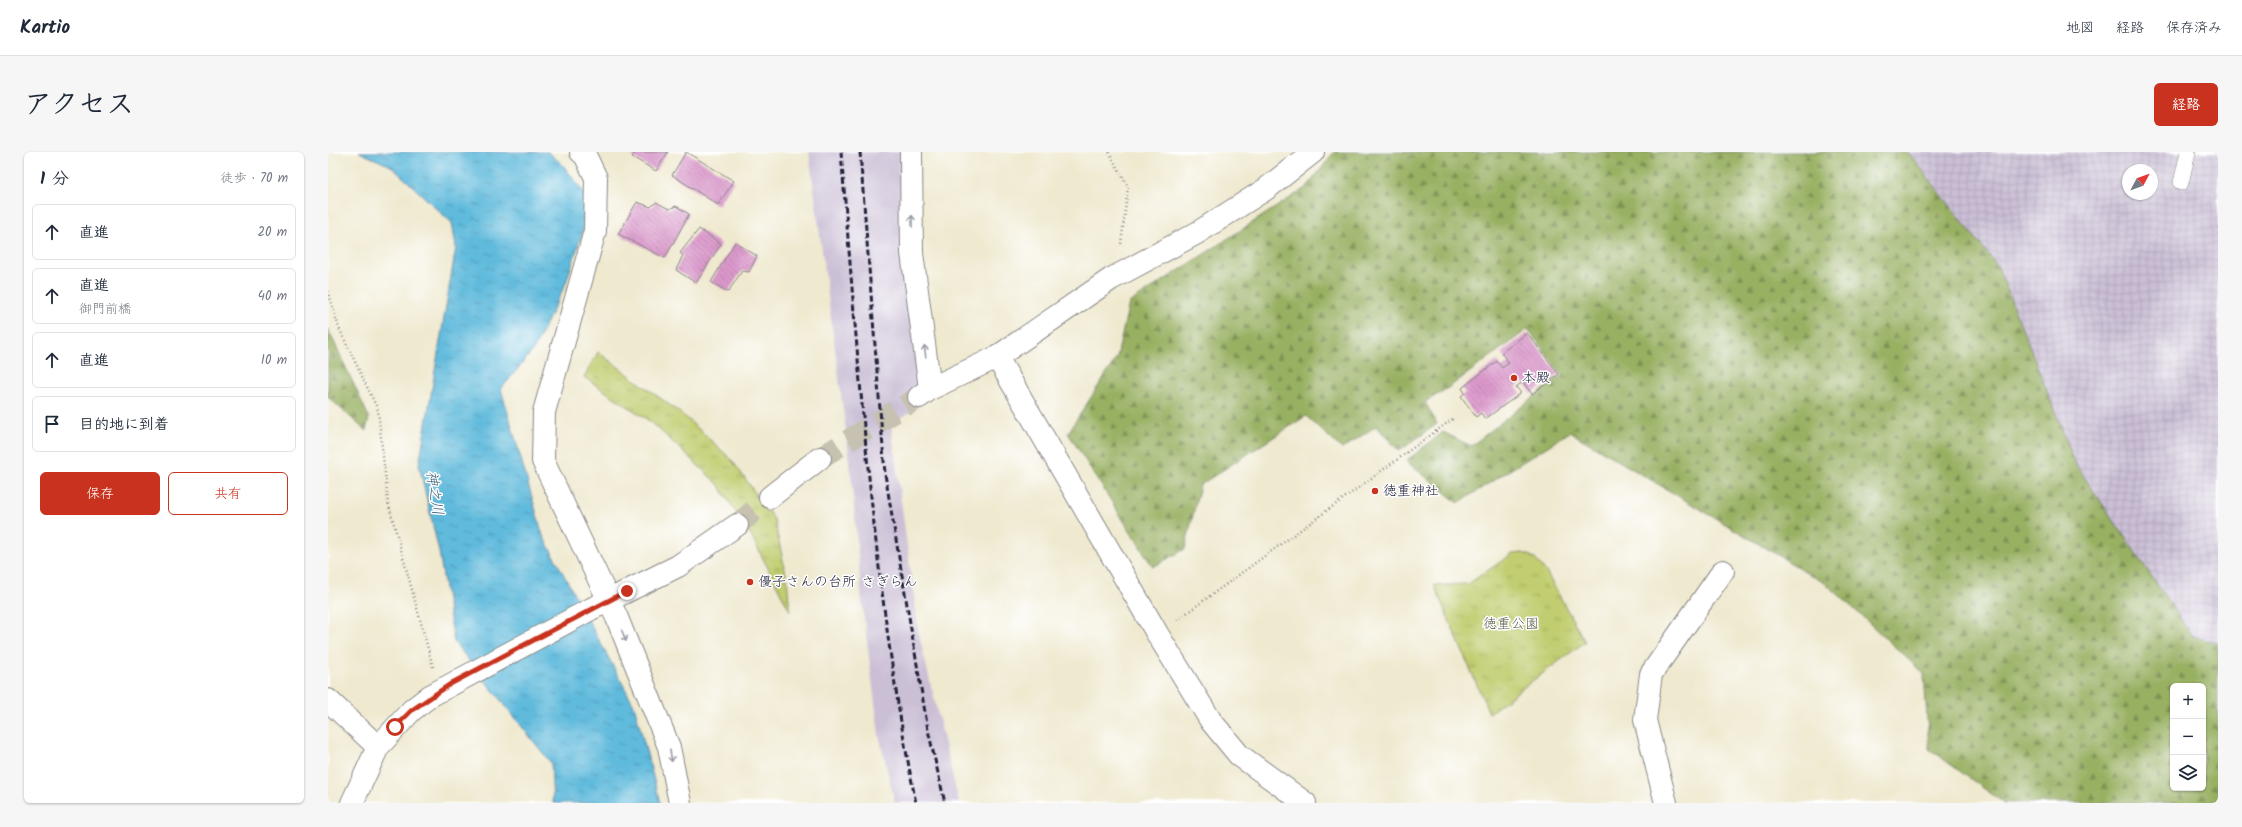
<!DOCTYPE html>
<html lang="ja">
<head>
<meta charset="utf-8">
<style>
	body { margin:0; font-family:Kalam,"Klee One",sans-serif; background:#f6f6f7; color:#1f2937 }
	.controls { position:absolute; right:12px; bottom:12px; display:grid; overflow:hidden; border-radius:6px; box-shadow:0 1px 3px #0004 }
	.controls button { width:36px; height:36px; display:grid; place-items:center; padding:0; border:0; border-bottom:1px solid #e0e1e3; background:#fff; color:#1f2937; font:20px sans-serif }
	.compass { position:absolute; left:1794px; top:12px; width:36px; height:36px; border-radius:50%; background:#fff; box-shadow:0 1px 3px #0004; rotate:49deg }
	.stop { position:absolute; width:12px; height:12px; margin:-9px; border:3px solid #c8321e; border-radius:50%; background:#fff }
	.stop.end { background:#c8321e; border-color:#fff; box-shadow:0 1px 4px #0008 }
	.list { margin:0; padding:0; list-style:none }
	h2 { display:flex; justify-content:space-between; align-items:center; height:52px; margin:0; padding:0 16px; font-size:17px }
	h2 small { font-size:13px; font-weight:400; color:#747a83 }
	.list li { display:grid; grid-template-columns:26px 1fr auto; gap:12px; align-items:center; box-sizing:border-box; height:56px; margin:0 8px 8px; padding:0 8px; border:1px solid #e0e1e3; border-radius:6px }
	.list b { display:block; font-size:15px; white-space:nowrap }
	.list p { margin:0; font-size:13px; white-space:nowrap; color:#747a83 }
	.list em { font-size:13px; font-style:normal; color:#747a83 }
	.actions { display:flex; gap:8px; padding:12px 16px }
	.actions a { flex:1; padding:9px 0; border:1px solid #c8321e; border-radius:6px; text-align:center; font-size:14px; color:#c8321e }
	.actions .main { background:#c8321e; color:#fff }
	.icon { flex:none; width:22px; height:22px; fill:none; stroke:currentColor; stroke-width:2; stroke-linecap:round; stroke-linejoin:round }
	.map { position:relative; flex:none; width:1890px; height:651px; overflow:hidden; border-radius:6px }
	header { display:flex; align-items:center; gap:24px; box-sizing:border-box; height:56px; padding:0 20px; background:#fff; border-bottom:1px solid #e0e1e3 }
	header strong { font-size:19px }
	nav { display:flex; gap:22px; margin-inline-start:auto; font-size:14px }
	.intro { display:flex; align-items:center; justify-content:space-between; box-sizing:border-box; height:96px; padding:0 24px }
	h1 { margin:0; font-size:28px }
	.button { padding:10px 18px; border-radius:6px; background:#c8321e; color:#fff; font-size:14px; font-weight:700 }
	main { display:flex; gap:24px; padding:0 24px }
	aside { flex:1; background:#fff; border-radius:6px; box-shadow:0 1px 3px #0004 }
	.map>svg:first-child { display:block }
	.industrial { fill:url(#industrial-grid); fill-rule:evenodd }
	.railway { fill:#cbbfd5 }
	.grass { fill:url(#grass-tufts); stroke:#727855 }
	.forest { fill:url(#forest-firs); stroke:#5d694e; fill-rule:evenodd }
	.water { fill:url(#water-ripples); stroke:#406e8c }
	.building { fill:url(#building-back-hatch) }
	.lines { fill:none; stroke-linecap:round; stroke-linejoin:round }
	.minor-tunnel { stroke:#c6c1b1; stroke-width:22; stroke-dasharray:22 11; stroke-linecap:butt }
	.service-casing { stroke:#888685; stroke-width:16 }
	.minor-casing { stroke:#888685; stroke-width:24 }
	.tertiary-casing { stroke:#888685; stroke-width:24 }
	.path { stroke:#888685; stroke-width:2.5; stroke-dasharray:1 3; stroke-linecap:butt }
	.service { stroke:#fff; stroke-width:15 }
	.minor { stroke:#fff; stroke-width:22 }
	.tertiary { stroke:#fff; stroke-width:22 }
	.rail { stroke:#22223b; stroke-width:3; stroke-dasharray:6 3; stroke-linecap:butt }
	.oneway { stroke:#9c9ca7 }
	.route { stroke:#c8321e; stroke-width:5 }
	.poi-dot { fill:#c8321e; stroke:#fff; stroke-width:1.5 }
	.labels { text-anchor:middle; dominant-baseline:central; stroke-width:3; stroke-linejoin:round; paint-order:stroke }
	.poi-label { font-size:14px; fill:#22223b; stroke:#fff; text-anchor:start }
	.park-label { font-size:14px; fill:#5a5e4d; stroke:#fff }
	.water-label { font-size:15px; font-style:italic; fill:#3a5f7b; stroke:#fff }
</style>
</head>
<body>
<header>
<strong>Kartio</strong>
<nav><a>地図</a><a>経路</a><a>保存済み</a></nav>
</header>
<div class="intro"><h1>アクセス</h1><a class="button">経路</a></div>
<main>
<aside>
<h2>1 分<small>徒歩 · 70 m</small></h2>
<ul class="list">
<li><svg class="icon" aria-label="ahead" viewBox="0 0 24 24"><path d="M12 20V5M6 11l6-6 6 6"/></svg><div><b>直進</b></div><em>20 m</em></li>
<li><svg class="icon" aria-label="ahead" viewBox="0 0 24 24"><path d="M12 20V5M6 11l6-6 6 6"/></svg><div><b>直進</b><p>御門前橋</p></div><em>40 m</em></li>
<li><svg class="icon" aria-label="ahead" viewBox="0 0 24 24"><path d="M12 20V5M6 11l6-6 6 6"/></svg><div><b>直進</b></div><em>10 m</em></li>
<li><svg class="icon" aria-label="arrive" viewBox="0 0 24 24"><path d="M6 21V4h12l-3 4 3 4H6"/></svg><div><b>目的地に到着</b></div></li>
</ul>
<div class="actions"><a class="main">保存</a><a>共有</a></div>
</aside>
<div class="map">
<svg width="1890" height="651" viewBox="0 0 1890 651">
	<defs>
		<pattern id="industrial-grid" width="8" height="8" patternUnits="userSpaceOnUse"><rect width="8" height="8" fill="#cbbfd5"/><path d="M0 4h8M4 0v8" fill="none" stroke="#aea4b8"/></pattern>
		<pattern id="grass-tufts" width="24" height="20" patternUnits="userSpaceOnUse"><rect width="24" height="20" fill="#c1cd6f"/><path d="M3 7l-1-3M5 7V3M7 7l1-3M15 17l-1-3M17 17v-4M19 17l1-3" fill="none" stroke="#a6b061"/></pattern>
		<pattern id="forest-firs" width="22" height="20" patternUnits="userSpaceOnUse"><rect width="22" height="20" fill="#98b062"/><path d="M5 1l3.5 6h-7zM16 11l3.5 6h-7z" fill="#7c8f52"/></pattern>
		<pattern id="water-ripples" width="26" height="14" patternUnits="userSpaceOnUse"><rect width="26" height="14" fill="#5fbadc"/><path d="M2 4q2-2 4 0t4 0M15 11q2-2 4 0t4 0" fill="none" stroke="#4e97b4"/></pattern>
		<pattern id="building-back-hatch" width="6" height="6" patternUnits="userSpaceOnUse"><rect width="6" height="6" fill="#dc99cc"/><path d="M-1 5l2 2M0 0l6 6M5-1l2 2" fill="none" stroke="#b27ca7"/></pattern>
	</defs>
	<rect width="100%" height="100%" fill="#fff"/>
	<filter id="ink" filterUnits="userSpaceOnUse"><feTurbulence type="fractalNoise" baseFrequency=".025" numOctaves="2"/><feDisplacementMap in="SourceGraphic" scale="8" xChannelSelector="R" yChannelSelector="G"/><feConvolveMatrix kernelMatrix="1 2 1 2 8 2 1 2 1" color-interpolation-filters="sRGB"/></filter>
	<filter id="wash" filterUnits="userSpaceOnUse"><feTurbulence type="fractalNoise" baseFrequency=".012" numOctaves="4" result="noise"/><feDisplacementMap in="SourceGraphic" scale="16" xChannelSelector="R" yChannelSelector="G"/><feGaussianBlur stdDeviation="0.9" result="paint"/><feColorMatrix in="noise" values="0 0 0 0 0 0 0 0 0 0 0 0 0 0 0 0 0 1.4 0 .05"/><feComposite in="paint" operator="in"/></filter>
	<g filter="url(#wash)">
		<rect width="100%" height="100%" fill="#efe9cf"/>
		<path class="industrial" d="M1565 0H1890V554L1875 534ZM1800 18H1824V42H1800Z"/>
		<path class="railway" d="M481 0H575L596 229 591 254 563 273 591 483 631 651H567L551 583 534 450 522 310Z"/>
		<path class="grass" d="M270 200 355 263 403 307 446 367 459 427 462 459 426 389 390 332 323 270 256 225Z
			M1195 401 1205 405 1217 418 1257 490 1161 561 1106 433 1140 432 1184 402Z"/>
		<path class="forest" d="M1006 0H1580L1670 115 1748 313 1864 484 1890 491V651H1676L1601 597 1596 522 1500 433 1242 280 1130 351 1078 309 1115 280 1143 294 1234 223 1200 177 1120 236 1097 250 1109 272 1071 299 1048 274 1014 297 978 264 872 333 857 397 825 415 740 281 789 205 801 151 979 35ZM1845 534H1875V636H1845Z
			M0 177 41 265 38 279 0 245Z"/>
		<path class="water" d="M31 0H220L235 13 264 51 238 131 206 197 173 237 215 384 306 553 332 651H225L223 611 126 490 111 400 91 313 128 95 124 71 63 14Z"/>
		<g id="blocks">
			<path class="building" d="M308 0H340L328 19 304 5Z
				M358 0 406 29 390 53 344 23Z
				M309 50 323 55 328 50 341 57 348 54 361 62 337 106 290 82Z
				M371 77 393 92 368 131 348 118 355 103 352 101Z
				M407 90 429 104 421 120 414 119 400 140 383 130Z
				M1199 181 1231 222 1204 242 1195 230 1188 235 1193 241 1157 267 1153 261 1148 265 1133 244 1137 241 1134 236 1169 209 1174 216 1181 211 1173 201Z"/>
		</g>
	</g>
	<g filter="url(#ink)">
		<use href="#blocks" fill-opacity="0" stroke="#888685" stroke-width="1"/>
		<g class="lines">
			<path class="minor-tunnel" d="M492 306 591 245
				M409 373 442 345"/>
			<defs>
				<path id="service" d="M1853 31 1860 0"/>
				<path id="minor" d="M253 0 257 3 268 26 267 79 216 260 215 309 289 466 341 595 352 651
					M583 0 584 101 602 237
					M591 245 602 237 669 205 830 483 883 569 911 603 977 651
					M442 345 492 306
					M0 548 50 595
					M24 651 50 595 84 558 102 544 263 457 350 414 409 373
					M1338 651 1317 568 1323 522 1395 419"/>
				<path id="tertiary" d="M669 205 783 127 869 81 938 37 985 0"/>
			</defs>
			<use href="#service" class="service-casing"/>
			<use href="#minor" class="minor-casing"/>
			<use href="#tertiary" class="tertiary-casing"/>
			<path class="path" d="M781 0 800 35 793 92
				M0 139 11 176 50 258 60 350 105 515
				M849 468 1126 266"/>
			<use href="#service" class="service"/>
			<use href="#minor" class="minor"/>
			<use href="#tertiary" class="tertiary"/>
			<path class="rail" d="M513 0C531 217 545 437 588 651
				M532 0 557 322 600 578 617 651"/>
		</g>
		<defs><path id="oneway-shaft" d="M-6 0H5M1.5-3L5.5 0L1.5 3" fill="none" stroke-width="1.6" stroke-linecap="round" stroke-linejoin="round"/></defs>
		<g class="oneway">
			<use href="#oneway-shaft" transform="translate(584 69) rotate(-91)"/>
			<use href="#oneway-shaft" transform="translate(597 199) rotate(-97)"/>
			<use href="#oneway-shaft" transform="translate(296 484) rotate(68)"/>
			<use href="#oneway-shaft" transform="translate(343 604) rotate(80)"/>
		</g>
	</g>
	<g class="lines" filter="url(#ink)">
		<path class="route" d="M67 575 84 558 124 531 299 439"/>
	</g>
	<g class="poi-dot">
		<circle cx="1186" cy="226" r="4"/>
		<circle cx="1047" cy="339" r="4"/>
		<circle cx="422" cy="430" r="4"/>
	</g>
	<g class="labels">
		<g class="poi-label">
			<text x="1194" y="226">本殿</text>
			<text x="1055" y="339">徳重神社</text>
			<text x="430" y="430">優子さんの台所 さぎらん</text>
		</g>
		<g class="park-label">
			<text x="1183" y="472">徳重公園</text>
		</g>
		<g class="water-label">
			<text transform="translate(106 341) rotate(81)">神之川</text>
		</g>
	</g>
</svg>
<div class="controls">
<button>+</button>
<button>−</button>
<button><svg class="icon" aria-label="layers" viewBox="0 0 24 24"><path d="M12 4l9 5-9 5-9-5zM3 14l9 5 9-5"/></svg></button>
</div>
<svg class="compass" viewBox="-18 -18 36 36"><path d="M0-13l5 13h-10z" fill="#e53935"/><path d="M0 13l5-13h-10z" fill="#747a83"/></svg>
<div class="stop" style="left:67px;top:575px"></div>
<div class="stop end" style="left:299px;top:439px"></div>
</div>
</main>
</body>
</html>
